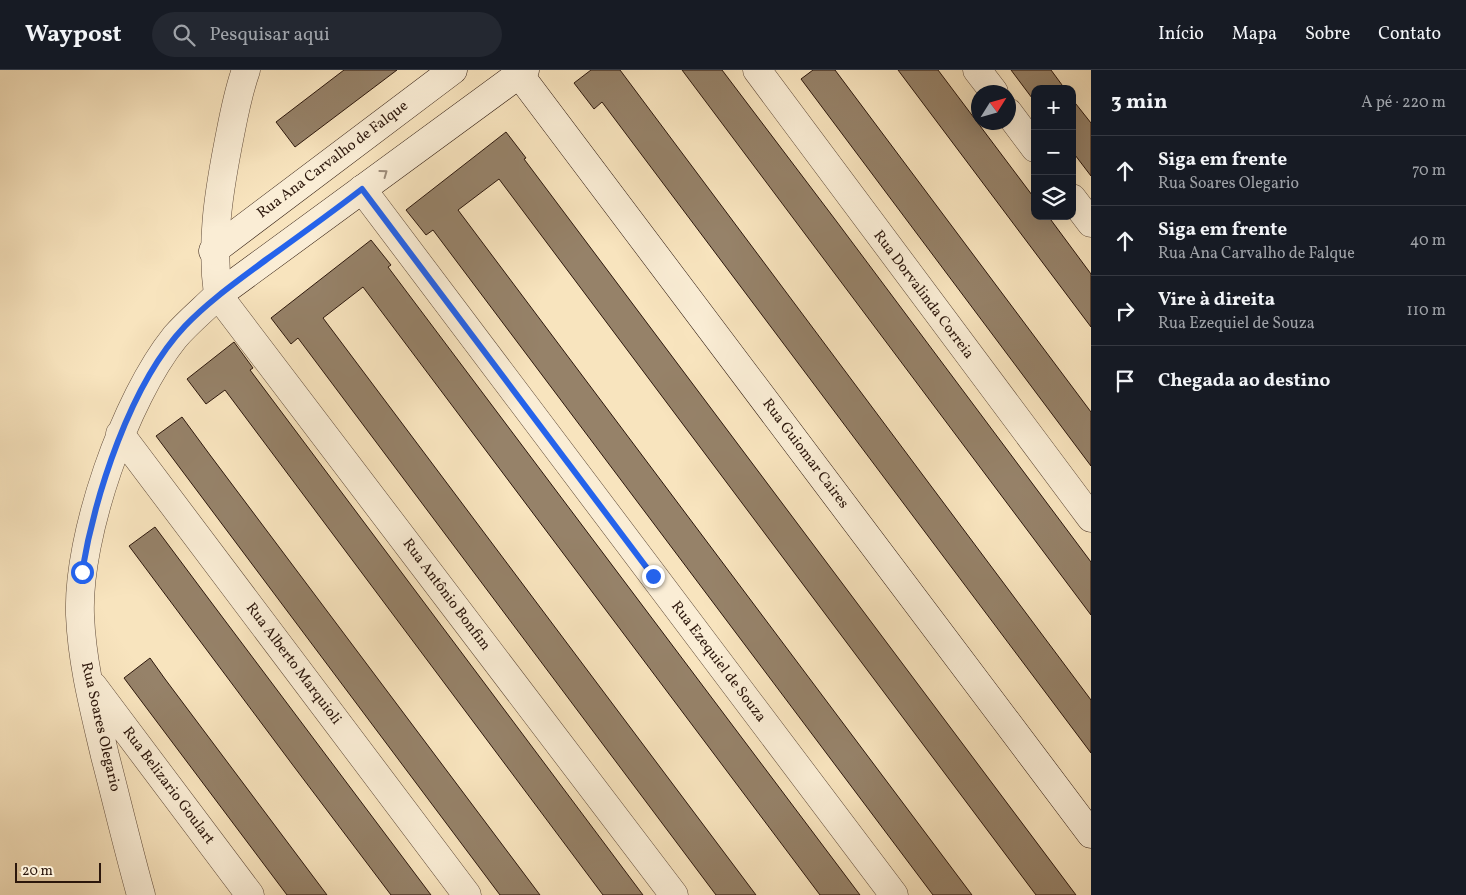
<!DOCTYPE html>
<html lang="pt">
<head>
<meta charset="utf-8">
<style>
	body { margin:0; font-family:Vollkorn,serif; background:#242831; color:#f1f3f6 }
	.controls { position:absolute; right:15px; top:15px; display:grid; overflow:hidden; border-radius:10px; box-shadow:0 5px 20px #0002 }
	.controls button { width:45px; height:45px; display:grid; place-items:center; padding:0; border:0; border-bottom:1px solid #363941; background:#171b24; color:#f1f3f6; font:25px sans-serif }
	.compass { position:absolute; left:971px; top:15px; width:45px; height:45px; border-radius:50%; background:#171b24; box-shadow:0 5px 20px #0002; rotate:53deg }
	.scale { position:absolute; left:15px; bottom:12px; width:86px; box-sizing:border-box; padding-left:5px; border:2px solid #2c170c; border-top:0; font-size:14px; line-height:18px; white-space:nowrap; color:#2c170c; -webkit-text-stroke:4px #faedd5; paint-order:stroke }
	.stop { position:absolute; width:15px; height:15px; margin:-11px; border:4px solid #2563eb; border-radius:50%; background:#fff }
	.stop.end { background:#2563eb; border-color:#fff; box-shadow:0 1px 5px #0008 }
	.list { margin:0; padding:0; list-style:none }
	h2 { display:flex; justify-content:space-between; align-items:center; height:65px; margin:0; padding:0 20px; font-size:21px }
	h2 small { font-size:16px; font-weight:400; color:#9ea1a6 }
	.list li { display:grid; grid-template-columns:32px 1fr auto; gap:15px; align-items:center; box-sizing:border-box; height:70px; padding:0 20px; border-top:1px solid #363941 }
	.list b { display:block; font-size:19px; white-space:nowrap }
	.list p { margin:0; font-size:16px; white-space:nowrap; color:#9ea1a6 }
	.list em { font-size:16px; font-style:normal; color:#9ea1a6 }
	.icon { flex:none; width:28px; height:28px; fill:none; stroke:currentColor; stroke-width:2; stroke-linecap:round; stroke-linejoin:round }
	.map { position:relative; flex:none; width:1091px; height:825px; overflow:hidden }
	header { display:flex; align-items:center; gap:30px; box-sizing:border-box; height:70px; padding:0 25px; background:#171b24; border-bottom:1px solid #363941 }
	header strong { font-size:24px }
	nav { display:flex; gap:28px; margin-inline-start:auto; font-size:18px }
	.search { width:350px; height:45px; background:#242831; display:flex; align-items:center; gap:12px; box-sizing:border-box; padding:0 18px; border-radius:28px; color:#9ea1a6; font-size:19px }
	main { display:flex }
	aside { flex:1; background:#171b24 }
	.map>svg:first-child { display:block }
	.building { fill:#968269; stroke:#2c170c }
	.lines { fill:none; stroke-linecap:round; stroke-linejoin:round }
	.street-casing { stroke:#5f4a38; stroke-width:29 }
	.secondary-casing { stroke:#2c170c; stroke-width:29 }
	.street { stroke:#faedd5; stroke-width:28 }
	.secondary { stroke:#faedd5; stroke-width:28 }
	.oneway { stroke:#9d8d7b }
	.route { stroke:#2563eb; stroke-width:6 }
	.labels { text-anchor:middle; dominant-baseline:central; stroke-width:4; stroke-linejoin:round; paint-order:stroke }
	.street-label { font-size:15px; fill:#2c170c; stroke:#faedd5 }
</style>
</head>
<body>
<header>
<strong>Waypost</strong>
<div class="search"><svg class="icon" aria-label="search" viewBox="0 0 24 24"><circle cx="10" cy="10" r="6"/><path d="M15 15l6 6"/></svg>Pesquisar aqui</div>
<nav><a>Início</a><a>Mapa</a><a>Sobre</a><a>Contato</a></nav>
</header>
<main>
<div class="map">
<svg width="1091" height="825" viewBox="0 0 1091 825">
	<rect width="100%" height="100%" fill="#f8e4be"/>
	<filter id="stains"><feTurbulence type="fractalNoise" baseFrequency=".004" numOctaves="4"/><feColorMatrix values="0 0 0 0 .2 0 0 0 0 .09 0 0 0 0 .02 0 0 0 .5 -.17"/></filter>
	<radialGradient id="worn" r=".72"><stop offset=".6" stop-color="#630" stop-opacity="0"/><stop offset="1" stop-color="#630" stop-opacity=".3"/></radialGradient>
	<path class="building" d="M344 0H397L295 77 276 52Z
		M591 0H620L1091 630V683L602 32 594 39 574 13Z
		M682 0H722L837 152 1091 492V545Z
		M813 0H835L1091 342V396L801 9Z
		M898 0H938L1035 129V146H1048L1091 204V257Z
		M1011 0H1051L1065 19H1035V32Z
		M1072 29 1091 53V106L1072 81Z
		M506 62 526 88 524 89 1076 825H1036L499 109 458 140 972 825H933L433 160 426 165 406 140Z
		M371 170 391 195 388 197 860 825H820L363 217 323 248 756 825H716L298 268 291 274 271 248Z
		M234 272 253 298 250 300 643 825H603L225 320 206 334 187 309Z
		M182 347 210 385 540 825H500L177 394 156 366Z
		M155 457 211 532 431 825H391L292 694 129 476Z
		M150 588 165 609 327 825H287L124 608Z"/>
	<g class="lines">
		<defs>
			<path id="street" d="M246 0C237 25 233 50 228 75 218 127 211 173 218 225L674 825
				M757 0 1091 448
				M977 0 994 22
				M1008 42 1035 78
				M362 119 894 825
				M1072 128 1091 153
				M120 364 467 825
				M93 616 250 825
				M141 825C128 779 117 732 105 686 94 639 82 594 80 545 77 466 125 329 175 267 188 252 204 239 218 225"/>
			<path id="secondary" d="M519 4 1091 764
				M213 181 453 0
				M218 225 525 0"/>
		</defs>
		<use href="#street" class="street-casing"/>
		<use href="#secondary" class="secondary-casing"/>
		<use href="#street" class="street"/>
		<use href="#secondary" class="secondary"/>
	</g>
	<defs><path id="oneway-chevron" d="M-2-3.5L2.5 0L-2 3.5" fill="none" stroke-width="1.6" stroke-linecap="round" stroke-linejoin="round" transform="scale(1.25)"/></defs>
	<use class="oneway" href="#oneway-chevron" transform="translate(384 103) rotate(-36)"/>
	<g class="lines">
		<path class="route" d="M82 502C95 425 130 314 185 256 210 230 239 210 267 189 299 166 331 143 362 119L653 506"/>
	</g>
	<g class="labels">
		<g class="street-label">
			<text transform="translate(333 90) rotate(-37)">Rua Ana Carvalho de Falque</text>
			<text transform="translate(923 225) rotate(53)">Rua Dorvalinda Correia</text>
			<text transform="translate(805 384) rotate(53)">Rua Guiomar Caires</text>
			<text transform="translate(446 525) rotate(53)">Rua Antônio Bonfim</text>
			<text transform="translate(718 592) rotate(53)">Rua Ezequiel de Souza</text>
			<text transform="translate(293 594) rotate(53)">Rua Alberto Marquioli</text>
			<text transform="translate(100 657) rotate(77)">Rua Soares Olegario</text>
			<text transform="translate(168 716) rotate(53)">Rua Belizario Goulart</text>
		</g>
	</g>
	<rect width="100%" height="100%" filter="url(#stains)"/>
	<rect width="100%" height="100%" fill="url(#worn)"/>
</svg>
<div class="controls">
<button>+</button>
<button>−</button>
<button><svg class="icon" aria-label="layers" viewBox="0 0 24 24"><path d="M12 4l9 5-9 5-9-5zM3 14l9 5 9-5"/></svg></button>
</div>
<svg class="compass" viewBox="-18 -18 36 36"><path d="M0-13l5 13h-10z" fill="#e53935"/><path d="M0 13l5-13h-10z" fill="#9ea1a6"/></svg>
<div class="scale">20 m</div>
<div class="stop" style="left:82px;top:502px"></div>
<div class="stop end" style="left:653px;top:506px"></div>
</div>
<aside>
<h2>3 min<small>A pé · 220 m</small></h2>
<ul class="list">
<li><svg class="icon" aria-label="ahead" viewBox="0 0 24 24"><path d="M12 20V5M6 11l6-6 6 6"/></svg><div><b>Siga em frente</b><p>Rua Soares Olegario</p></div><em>70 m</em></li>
<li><svg class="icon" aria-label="ahead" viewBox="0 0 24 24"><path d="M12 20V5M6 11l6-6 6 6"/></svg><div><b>Siga em frente</b><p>Rua Ana Carvalho de Falque</p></div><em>40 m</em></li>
<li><svg class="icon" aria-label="right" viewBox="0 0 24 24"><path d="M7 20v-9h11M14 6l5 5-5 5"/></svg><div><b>Vire à direita</b><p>Rua Ezequiel de Souza</p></div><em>110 m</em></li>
<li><svg class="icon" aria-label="arrive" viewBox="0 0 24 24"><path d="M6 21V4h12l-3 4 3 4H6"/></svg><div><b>Chegada ao destino</b></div></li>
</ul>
</aside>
</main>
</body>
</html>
